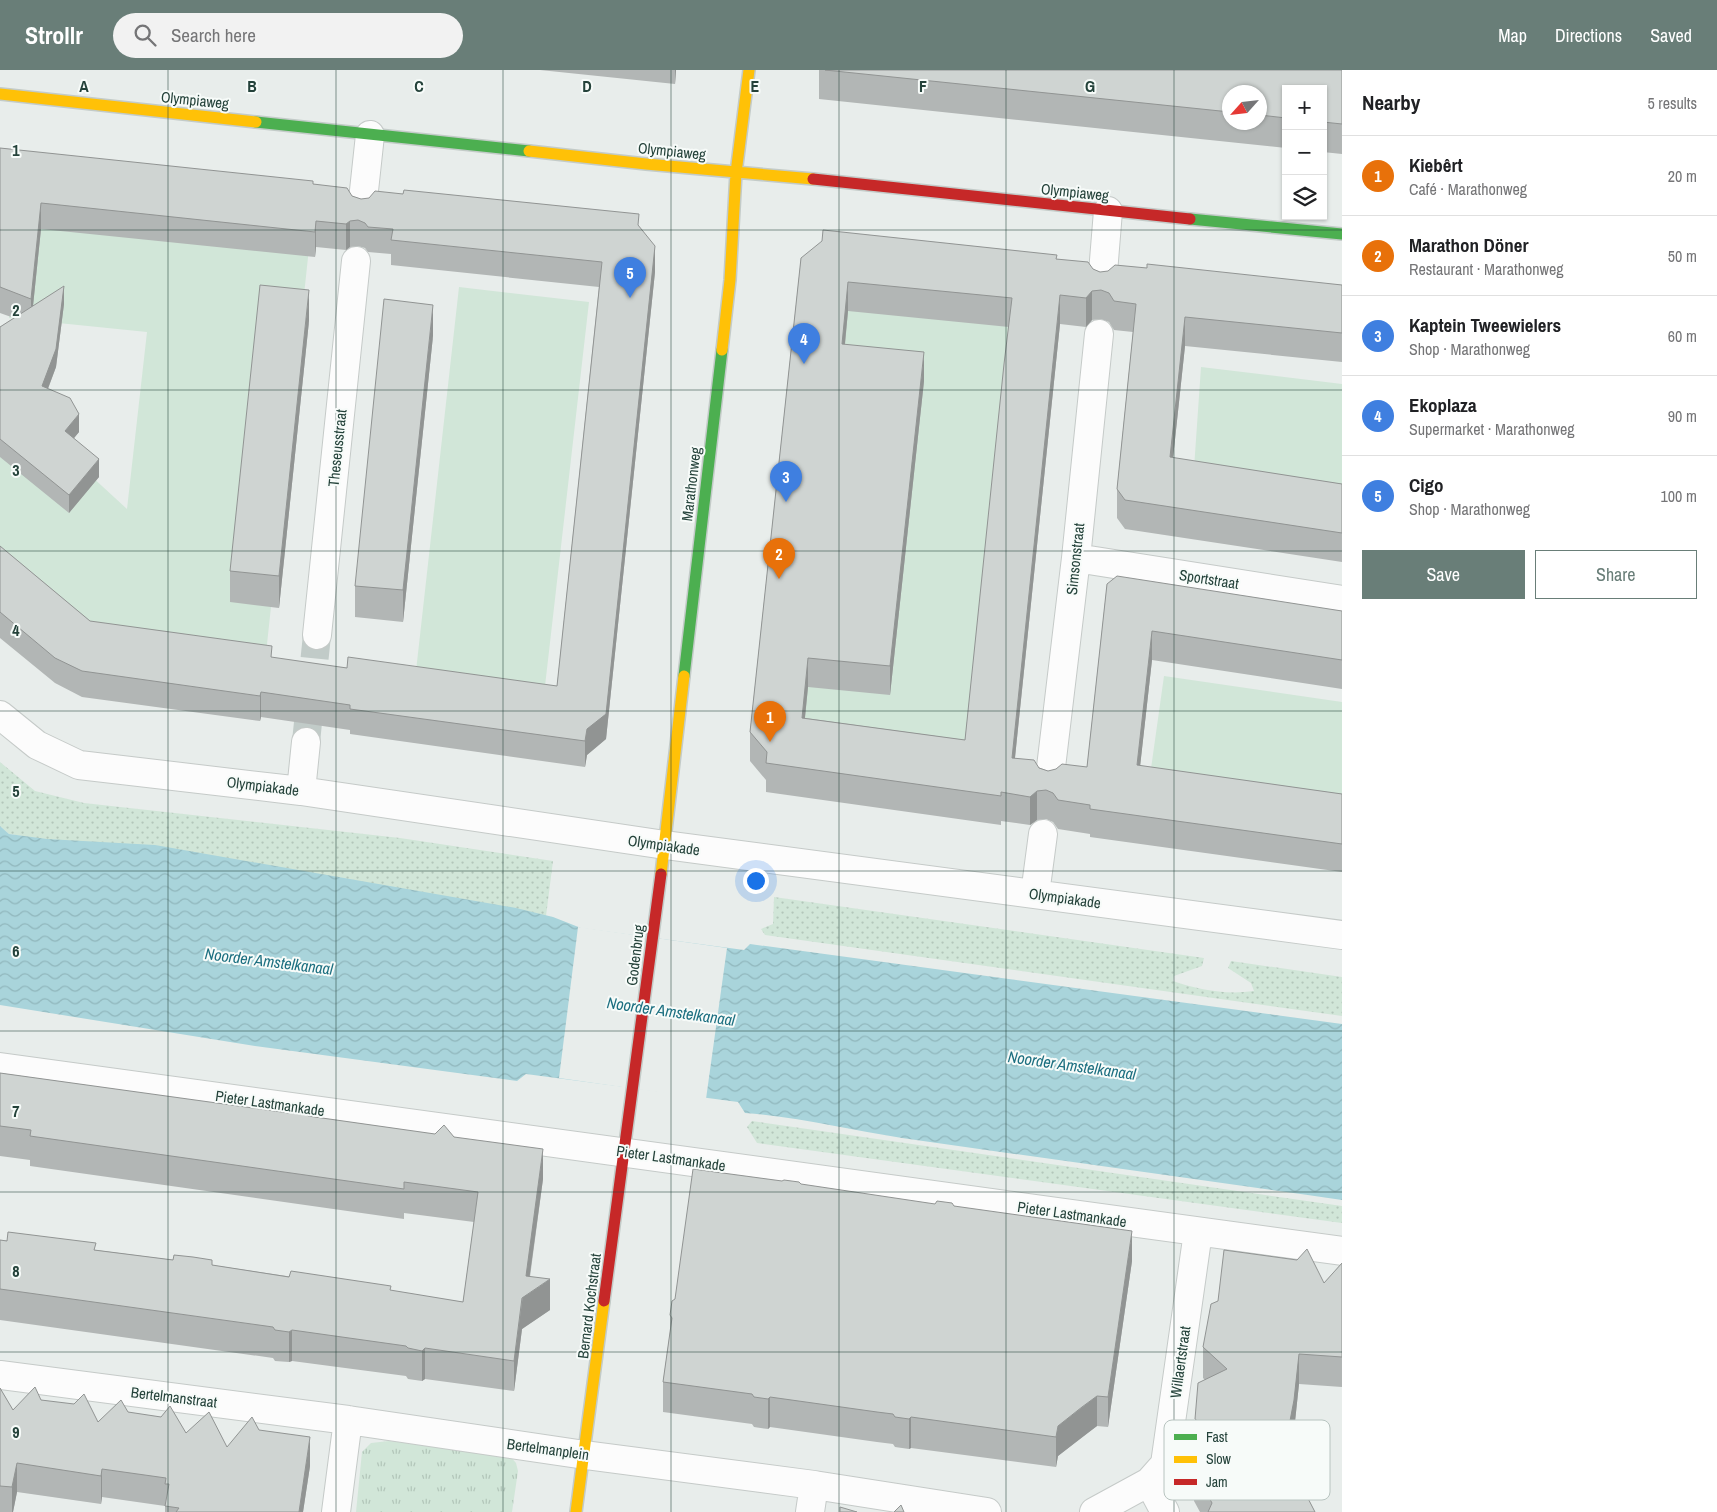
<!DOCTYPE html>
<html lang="en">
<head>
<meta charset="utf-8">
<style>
	body { margin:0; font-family:"Archivo Narrow",sans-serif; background:#f2f2f2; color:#202124 }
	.controls { position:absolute; right:15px; top:15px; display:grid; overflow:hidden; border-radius:0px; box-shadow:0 1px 4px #0004 }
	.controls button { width:45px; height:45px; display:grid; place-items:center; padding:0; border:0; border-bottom:1px solid #e0e0e0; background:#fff; color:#202124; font:25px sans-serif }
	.compass { position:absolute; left:1222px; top:15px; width:45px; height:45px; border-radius:50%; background:#fff; box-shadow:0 1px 4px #0004; rotate:243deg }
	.you { position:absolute; left:755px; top:810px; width:18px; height:18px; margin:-12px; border:4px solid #fff; border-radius:50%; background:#1a73e8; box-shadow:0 0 0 8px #1a73e833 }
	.badge { display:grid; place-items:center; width:32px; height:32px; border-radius:50%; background:#697e78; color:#fff; font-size:16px; font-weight:700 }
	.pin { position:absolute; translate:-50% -41px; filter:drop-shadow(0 1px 2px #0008) }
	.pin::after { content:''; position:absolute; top:26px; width:18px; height:15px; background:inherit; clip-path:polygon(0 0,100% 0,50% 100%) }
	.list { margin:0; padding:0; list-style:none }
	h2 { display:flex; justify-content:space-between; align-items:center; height:65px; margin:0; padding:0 20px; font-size:21px }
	h2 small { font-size:16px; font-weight:400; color:#757577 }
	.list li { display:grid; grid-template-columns:32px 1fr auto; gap:15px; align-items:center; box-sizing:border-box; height:80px; padding:0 20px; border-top:1px solid #e0e0e0 }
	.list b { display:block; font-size:19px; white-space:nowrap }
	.list p { margin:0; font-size:16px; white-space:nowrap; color:#757577 }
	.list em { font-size:16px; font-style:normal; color:#757577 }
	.actions { display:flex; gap:10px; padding:15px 20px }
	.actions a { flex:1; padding:11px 0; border:1px solid #697e78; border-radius:0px; text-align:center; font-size:18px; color:#697e78 }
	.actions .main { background:#697e78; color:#fff }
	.icon { flex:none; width:28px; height:28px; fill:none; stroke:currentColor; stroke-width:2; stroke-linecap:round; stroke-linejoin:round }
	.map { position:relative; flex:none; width:1342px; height:1442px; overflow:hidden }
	header { display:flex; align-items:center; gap:30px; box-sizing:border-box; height:70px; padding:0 25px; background:#697e78; color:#fff }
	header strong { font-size:24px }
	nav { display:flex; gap:28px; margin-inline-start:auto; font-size:18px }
	.search { width:350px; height:45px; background:#f2f2f2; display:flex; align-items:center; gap:12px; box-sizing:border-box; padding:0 18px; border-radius:28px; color:#757577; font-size:19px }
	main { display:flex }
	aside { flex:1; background:#fff }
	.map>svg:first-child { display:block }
	.grass { fill:url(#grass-dots) }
	.park { fill:url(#park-tufts) }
	.garden { fill:#d1e6d8 }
	.water { fill:url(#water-waves) }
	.pier { fill:#e8edeb }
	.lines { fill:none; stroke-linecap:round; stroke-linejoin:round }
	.street-tunnel { stroke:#c1cbc8; stroke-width:28; stroke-dasharray:28 14; stroke-linecap:butt }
	.street-casing { stroke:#c5cac8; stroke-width:30 }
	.fast-casing { stroke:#c3cbc8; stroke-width:14 }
	.slow-casing { stroke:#c3cbc8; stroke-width:14 }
	.jam-casing { stroke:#c3cbc8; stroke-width:14 }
	.street { stroke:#fcfcfc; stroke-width:28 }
	.fast { stroke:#4caf50; stroke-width:11 }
	.slow { stroke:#ffc107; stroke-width:11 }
	.jam { stroke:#c62828; stroke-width:11 }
	.wall { fill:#b2b6b5; fill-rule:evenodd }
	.shaded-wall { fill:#919493 }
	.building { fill:#cfd4d2; stroke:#919493; fill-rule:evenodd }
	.grid { fill:none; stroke:#24423a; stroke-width:1; stroke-opacity:0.55 }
	.labels { text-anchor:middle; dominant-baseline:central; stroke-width:4; stroke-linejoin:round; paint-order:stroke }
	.street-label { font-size:15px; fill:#24423a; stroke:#f7fbf9 }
	.water-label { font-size:16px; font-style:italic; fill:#1c6f80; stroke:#f7fbf9 }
	.key { fill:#f7fbf9; stroke:#b8c4c0; stroke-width:1 }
	.key-label { font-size:14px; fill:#24423a }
	.grid-label { font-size:16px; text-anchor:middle; font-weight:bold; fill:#24423a; stroke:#f7fbf9; stroke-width:4; stroke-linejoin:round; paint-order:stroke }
</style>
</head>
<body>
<header>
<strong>Strollr</strong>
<div class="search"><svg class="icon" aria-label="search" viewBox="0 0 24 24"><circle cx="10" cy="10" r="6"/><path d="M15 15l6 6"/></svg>Search here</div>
<nav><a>Map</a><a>Directions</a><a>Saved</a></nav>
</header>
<main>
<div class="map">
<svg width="1342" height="1442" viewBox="0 0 1342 1442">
	<defs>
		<pattern id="grass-dots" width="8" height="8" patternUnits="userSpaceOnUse" patternTransform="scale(1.25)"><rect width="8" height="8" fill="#d1e6d8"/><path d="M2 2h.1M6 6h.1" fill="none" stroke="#b3c6ba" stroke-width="1.8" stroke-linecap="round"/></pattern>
		<pattern id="park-tufts" width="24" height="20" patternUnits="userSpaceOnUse" patternTransform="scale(1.25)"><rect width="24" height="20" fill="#d1e6d8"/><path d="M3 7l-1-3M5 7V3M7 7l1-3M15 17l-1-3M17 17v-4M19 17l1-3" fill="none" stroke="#b3c6ba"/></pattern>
		<pattern id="water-waves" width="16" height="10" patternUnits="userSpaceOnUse" patternTransform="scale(1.25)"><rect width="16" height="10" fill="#a9d4db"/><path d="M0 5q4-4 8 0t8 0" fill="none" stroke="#91b7bd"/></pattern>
	</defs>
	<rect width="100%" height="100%" fill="#e8edeb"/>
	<path class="grass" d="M0 692 35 721 84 733 400 768 553 791 546 846 514 839 9 764 0 756Z
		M774 827 1204 888 1202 896 1174 906 1173 911C1199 920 1226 925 1254 921L1251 913 1228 898 1231 891 1342 907V946L765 865 761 859 773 854Z
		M752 1051 1342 1136V1153L757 1073 747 1057Z"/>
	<path class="park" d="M389 1371 509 1385 516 1393 518 1401 512 1442H356L362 1382 371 1373Z"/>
	<path class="garden" d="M16 124 311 159 261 631 0 520V372L90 405 127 439 147 262 9 248Z
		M459 217 589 232 544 625 415 610Z
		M837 219 1037 241 989 707 798 694Z
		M1201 297 1342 314V435L1193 413Z
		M1164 606 1342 632V748L1148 720Z"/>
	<path class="water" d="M0 756 9 764 47 769 155 775 516 838 553 847 581 858 744 880 750 874 1342 954V1130C1196 1109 1049 1089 902 1068 850 1060 798 1047 745 1043L738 1032 526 1004 517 1011 255 976 0 935Z"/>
	<path class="pier" d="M578 857 727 878 706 1029 559 1008Z"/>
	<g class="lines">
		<path class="street-tunnel" d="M306 672 317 565"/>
		<defs>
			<path id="street" d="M362 139 370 65
				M1102 215 1108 141
				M1076 488 1342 530
				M317 565 356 191
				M0 645 37 675 79 695 301 721 665 775 1342 865
				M1049 714 1076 488 1099 264
				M301 721 306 672
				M1035 824 1043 764
				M0 997 1342 1181
				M0 1305 348 1350
				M1149 1412 1165 1442
				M814 1415 987 1442
				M336 1442 348 1350 585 1385 814 1415 810 1442
				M1094 1442 1149 1412 1165 1394 1198 1162"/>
			<path id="fast" d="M256 52 529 81
				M1190 149 1342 164
				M684 606 722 280"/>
			<path id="slow" d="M0 24 256 52
				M529 81 646 94 813 109
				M722 280 730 210 736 103 749 0
				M661 804 684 606
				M576 1442 604 1231"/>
			<path id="jam" d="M813 109 1190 149
				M604 1231 661 804"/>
		</defs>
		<use href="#street" class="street-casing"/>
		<use href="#fast" class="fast-casing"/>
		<use href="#slow" class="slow-casing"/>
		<use href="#jam" class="jam-casing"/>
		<use href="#street" class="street"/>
		<use href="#fast" class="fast"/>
		<use href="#slow" class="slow"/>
		<use href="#jam" class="jam"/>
	</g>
	<path class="wall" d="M540 0H676L675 14Z
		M819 0H1342V84L1323 82V19H1286V78L819 29ZM1230 22H1260V52H1230Z
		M0 78 313 114 352 126 361 129 639 157 655 202 606 669 587 685 585 697 350 664V660L261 647 260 651 82 627 55 613 0 568V476L90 551 272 588 347 598 557 616 599 217 391 195V184L368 182 365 178 358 176 350 177 346 180 316 177 315 187 41 159 33 236 64 234 56 297 48 319 79 362 74 368 99 407 69 443 0 387V257L14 248 0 243Z
		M801 188 1057 189 1093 199 1100 202 1342 215V292L1185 276 1173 388 1342 414V492L1125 459 1117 448V419L1133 262 1114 260 1109 252 1101 249 1092 250 1086 257 1060 254 1015 688 1048 701 1087 697 1107 514 1342 541V619L1152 590 1140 696 1342 724V802L1090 767V764L1058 759 1053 752 1046 749 1037 750 1030 755 1001 751V755L766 722V710L750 691V662ZM848 241 1009 257 965 670 805 648 808 617 890 625 924 311 845 275Z
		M309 251 279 538 230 532V501Z
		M433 266 403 552 355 547V516Z
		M0 1003 454 1067 543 1109 530 1207 550 1240 522 1259 514 1321 425 1309 422 1311 408 1309 406 1306 292 1291 289 1292 275 1291 273 1288 0 1250V1170L96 1180 212 1195 463 1232 474 1152 404 1143V1149L30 1096V1090L0 1086Z
		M954 1136 1132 1191 1108 1357 1097 1356 1082 1367 1058 1386 1056 1397 911 1378 909 1379 895 1377 893 1374 877 1372 770 1357 768 1359 754 1357 752 1354 663 1342V1312L670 1262V1245L675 1229Z
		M1342 1193V1317L1299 1314 1294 1361 1288 1390 1315 1442H1200L1194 1431V1400L1196 1381 1195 1379V1349L1205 1310 1203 1308V1277L1324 1213Z
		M0 1318 13 1340 41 1330 98 1352 128 1342 227 1377 259 1360 310 1396 303 1442H165V1436L102 1427 101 1434 17 1422 13 1442H0Z"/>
	<path class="shaded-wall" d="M675 0H676L675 14Z
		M41 133V159L31 255V229Z
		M316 151V177L315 187V162Z
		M350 151V177L346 180V154Z
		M655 176V202L606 669 587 685 585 697V671Z
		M848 212V241L842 303V274Z
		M64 216V234L56 297 42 334V316Z
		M309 220V251L279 538V506Z
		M1092 221V250L1086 257V228Z
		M1060 225V254L1012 716V688Z
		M433 235V266L403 552V520Z
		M1185 247V276L1170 416V387Z
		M924 282V311L890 625V596Z
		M79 344V362L65 379V361Z
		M99 389V407L69 443V425Z
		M1152 561V590L1137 724V695Z
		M808 588V617L802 676V648Z
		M261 622V647L260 651V626Z
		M1037 721V750L1030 755V727Z
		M543 1079V1109L527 1225 550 1209V1240L522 1259 514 1321V1291Z
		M1132 1161V1191L1108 1357V1327Z
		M292 1260V1291L289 1292V1262Z
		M425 1278V1309L422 1311V1281Z
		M1299 1284V1314L1294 1361 1284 1412V1382Z
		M1097 1326V1356L1058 1386 1056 1397V1367L1058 1356Z
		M770 1327V1357L768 1359V1329Z
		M911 1347V1378L909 1379V1349Z
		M310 1367V1396L303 1442H299Z
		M17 1393V1422L13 1442H12V1417Z
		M102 1399V1427L101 1434V1406Z"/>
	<path class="building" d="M825 0H1342V54L1323 52V19H1286V48L1260 45V22H1230V42Z
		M0 78 313 111V114L347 118 352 126 361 129 369 128 375 121 403 124 404 120 639 144 638 155 655 176 606 644 587 659 585 671 350 639V635L261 622 260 626 82 601 55 588 0 542V476L90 551 272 576 271 587 347 598 348 587 557 616 602 192 391 170 393 159 368 157 365 153 358 150 350 151 346 154 316 151 315 162 41 133 31 229 0 217Z
		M823 160 1057 185 1056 189 1088 192 1093 199 1100 202 1108 201 1115 195 1147 198V194L1342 215V263L1185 247 1170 387 1342 414V463L1125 430 1117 419 1136 234 1114 231 1109 223 1101 220 1092 221 1086 228 1060 225 1012 688 1034 690 1039 698 1048 701 1056 699 1062 694 1087 697 1107 514 1117 506 1342 541V590L1152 561 1137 695 1342 724V774L1090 739V735L1058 730 1053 723 1046 720 1037 721 1030 727 1001 722V726L766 693 767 682 750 662 801 188 822 171ZM848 212 1012 228 1004 294 965 670 802 648 808 588 890 596 924 282 842 274Z
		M260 215 309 220 279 506 230 501Z
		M64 216 56 279 42 316 70 328 79 344 65 361 99 389 69 425 0 369V257Z
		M384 229 433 235 403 520 355 516Z
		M0 1003 289 1043 292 1041 306 1043 308 1046 435 1064 444 1055 454 1067 543 1079 526 1206 550 1209 522 1228 514 1291 425 1278 422 1281 408 1278 406 1276 292 1260 289 1262 275 1260 273 1257 0 1219V1170L7 1171 8 1162 96 1173 94 1180 173 1190 174 1185 193 1187 212 1190V1195L289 1207 291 1201 391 1216 390 1220 463 1232 478 1122 404 1112V1119L30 1066 31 1060 0 1056Z
		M693 1099 782 1111 784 1110 799 1112 801 1114 935 1134 937 1131 952 1133 954 1136 1132 1161 1108 1327 1097 1326 1082 1337 1058 1356 1056 1367 911 1347 909 1349 895 1347 893 1344 877 1342 770 1327 768 1329 754 1327 752 1324 663 1312 672 1248 670 1245 672 1231 675 1229Z
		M1307 1179 1324 1213 1342 1193V1287L1299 1284 1294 1330 1284 1382 1315 1442H1208L1212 1433 1194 1400 1200 1353 1195 1349 1198 1313 1227 1299 1203 1277 1211 1234 1218 1231 1224 1180 1297 1190Z
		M35 1317 41 1330 74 1334 84 1324 98 1352 121 1330 128 1342 161 1347 170 1336 186 1363 209 1342 227 1377 252 1347 259 1360 310 1367 299 1442H176L179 1438 165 1436 169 1414H165L166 1408 102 1399 101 1406 17 1393 12 1417 0 1416V1318L13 1340Z
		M901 1435 904 1442H894Z
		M840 1437 857 1442H840Z"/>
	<path class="grid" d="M168 0V1442M336 0V1442M503 0V1442M671 0V1442M839 0V1442M1006 0V1442M1174 0V1442M0 160H1342M0 320H1342M0 481H1342M0 641H1342M0 801H1342M0 961H1342M0 1122H1342M0 1282H1342"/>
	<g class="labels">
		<g class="street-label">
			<text transform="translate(195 30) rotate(6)">Olympiaweg</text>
			<text transform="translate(672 81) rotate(6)">Olympiaweg</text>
			<text transform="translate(1075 122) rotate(6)">Olympiaweg</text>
			<text transform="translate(337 378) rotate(-84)">Theseusstraat</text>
			<text transform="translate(691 414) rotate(-83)">Marathonweg</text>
			<text transform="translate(1075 489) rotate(-84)">Simsonstraat</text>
			<text transform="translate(1209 509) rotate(9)">Sportstraat</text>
			<text transform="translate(263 716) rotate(7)">Olympiakade</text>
			<text transform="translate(664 775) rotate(8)">Olympiakade</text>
			<text transform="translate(1065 828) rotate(8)">Olympiakade</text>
			<text transform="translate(635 885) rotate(-83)">Godenbrug</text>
			<text transform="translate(270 1033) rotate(8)">Pieter Lastmankade</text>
			<text transform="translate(671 1088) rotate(8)">Pieter Lastmankade</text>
			<text transform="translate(1072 1144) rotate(8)">Pieter Lastmankade</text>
			<text transform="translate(589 1236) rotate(-83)">Bernard Kochstraat</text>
			<text transform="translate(1180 1292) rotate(-82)">Willaertstraat</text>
			<text transform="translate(174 1327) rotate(7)">Bertelmanstraat</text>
			<text transform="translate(548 1379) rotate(8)">Bertelmanplein</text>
		</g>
		<g class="water-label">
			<text transform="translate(269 891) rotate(7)">Noorder Amstelkanaal</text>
			<text transform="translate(671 941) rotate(8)">Noorder Amstelkanaal</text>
			<text transform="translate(1072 995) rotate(8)">Noorder Amstelkanaal</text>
		</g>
	</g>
	<rect x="1164" y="1350" width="166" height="80" rx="8" class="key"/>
	<rect x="1174" y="1364" width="23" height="6" fill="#4caf50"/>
	<rect x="1174" y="1386" width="23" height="7" fill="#ffc107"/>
	<rect x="1174" y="1409" width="23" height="6" fill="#c62828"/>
	<g class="key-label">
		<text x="1206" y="1372">Fast</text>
		<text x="1206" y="1394">Slow</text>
		<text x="1206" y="1417">Jam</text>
	</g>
	<g class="grid-label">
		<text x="84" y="22">A</text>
		<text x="252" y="22">B</text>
		<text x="419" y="22">C</text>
		<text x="587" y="22">D</text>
		<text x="755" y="22">E</text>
		<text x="923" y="22">F</text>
		<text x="1090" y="22">G</text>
		<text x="16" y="86">1</text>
		<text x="16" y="246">2</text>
		<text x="16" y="406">3</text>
		<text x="16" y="566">4</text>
		<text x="16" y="727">5</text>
		<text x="16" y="887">6</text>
		<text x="16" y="1047">7</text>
		<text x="16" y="1207">8</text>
		<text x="16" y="1368">9</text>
	</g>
</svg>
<div class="controls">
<button>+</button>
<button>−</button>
<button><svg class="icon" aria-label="layers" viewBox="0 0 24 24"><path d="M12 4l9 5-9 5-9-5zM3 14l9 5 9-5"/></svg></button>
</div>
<svg class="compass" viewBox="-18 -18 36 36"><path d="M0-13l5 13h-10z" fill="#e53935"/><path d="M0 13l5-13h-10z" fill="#757577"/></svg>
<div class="you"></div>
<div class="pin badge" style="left:770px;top:672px;background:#e8710a">1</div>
<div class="pin badge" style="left:779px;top:509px;background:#e8710a">2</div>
<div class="pin badge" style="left:786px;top:432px;background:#3f7fe0">3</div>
<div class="pin badge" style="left:804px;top:294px;background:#3f7fe0">4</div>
<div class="pin badge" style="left:630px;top:228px;background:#3f7fe0">5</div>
</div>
<aside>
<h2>Nearby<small>5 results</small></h2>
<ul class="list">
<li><span class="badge" style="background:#e8710a">1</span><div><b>Kiebêrt</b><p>Café · Marathonweg</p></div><em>20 m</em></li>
<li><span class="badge" style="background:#e8710a">2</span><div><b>Marathon Döner</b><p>Restaurant · Marathonweg</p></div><em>50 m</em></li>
<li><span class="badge" style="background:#3f7fe0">3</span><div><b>Kaptein Tweewielers</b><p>Shop · Marathonweg</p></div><em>60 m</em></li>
<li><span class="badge" style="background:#3f7fe0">4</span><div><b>Ekoplaza</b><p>Supermarket · Marathonweg</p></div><em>90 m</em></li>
<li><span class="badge" style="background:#3f7fe0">5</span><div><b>Cigo</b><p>Shop · Marathonweg</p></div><em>100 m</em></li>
</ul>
<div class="actions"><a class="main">Save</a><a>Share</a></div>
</aside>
</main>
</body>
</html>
